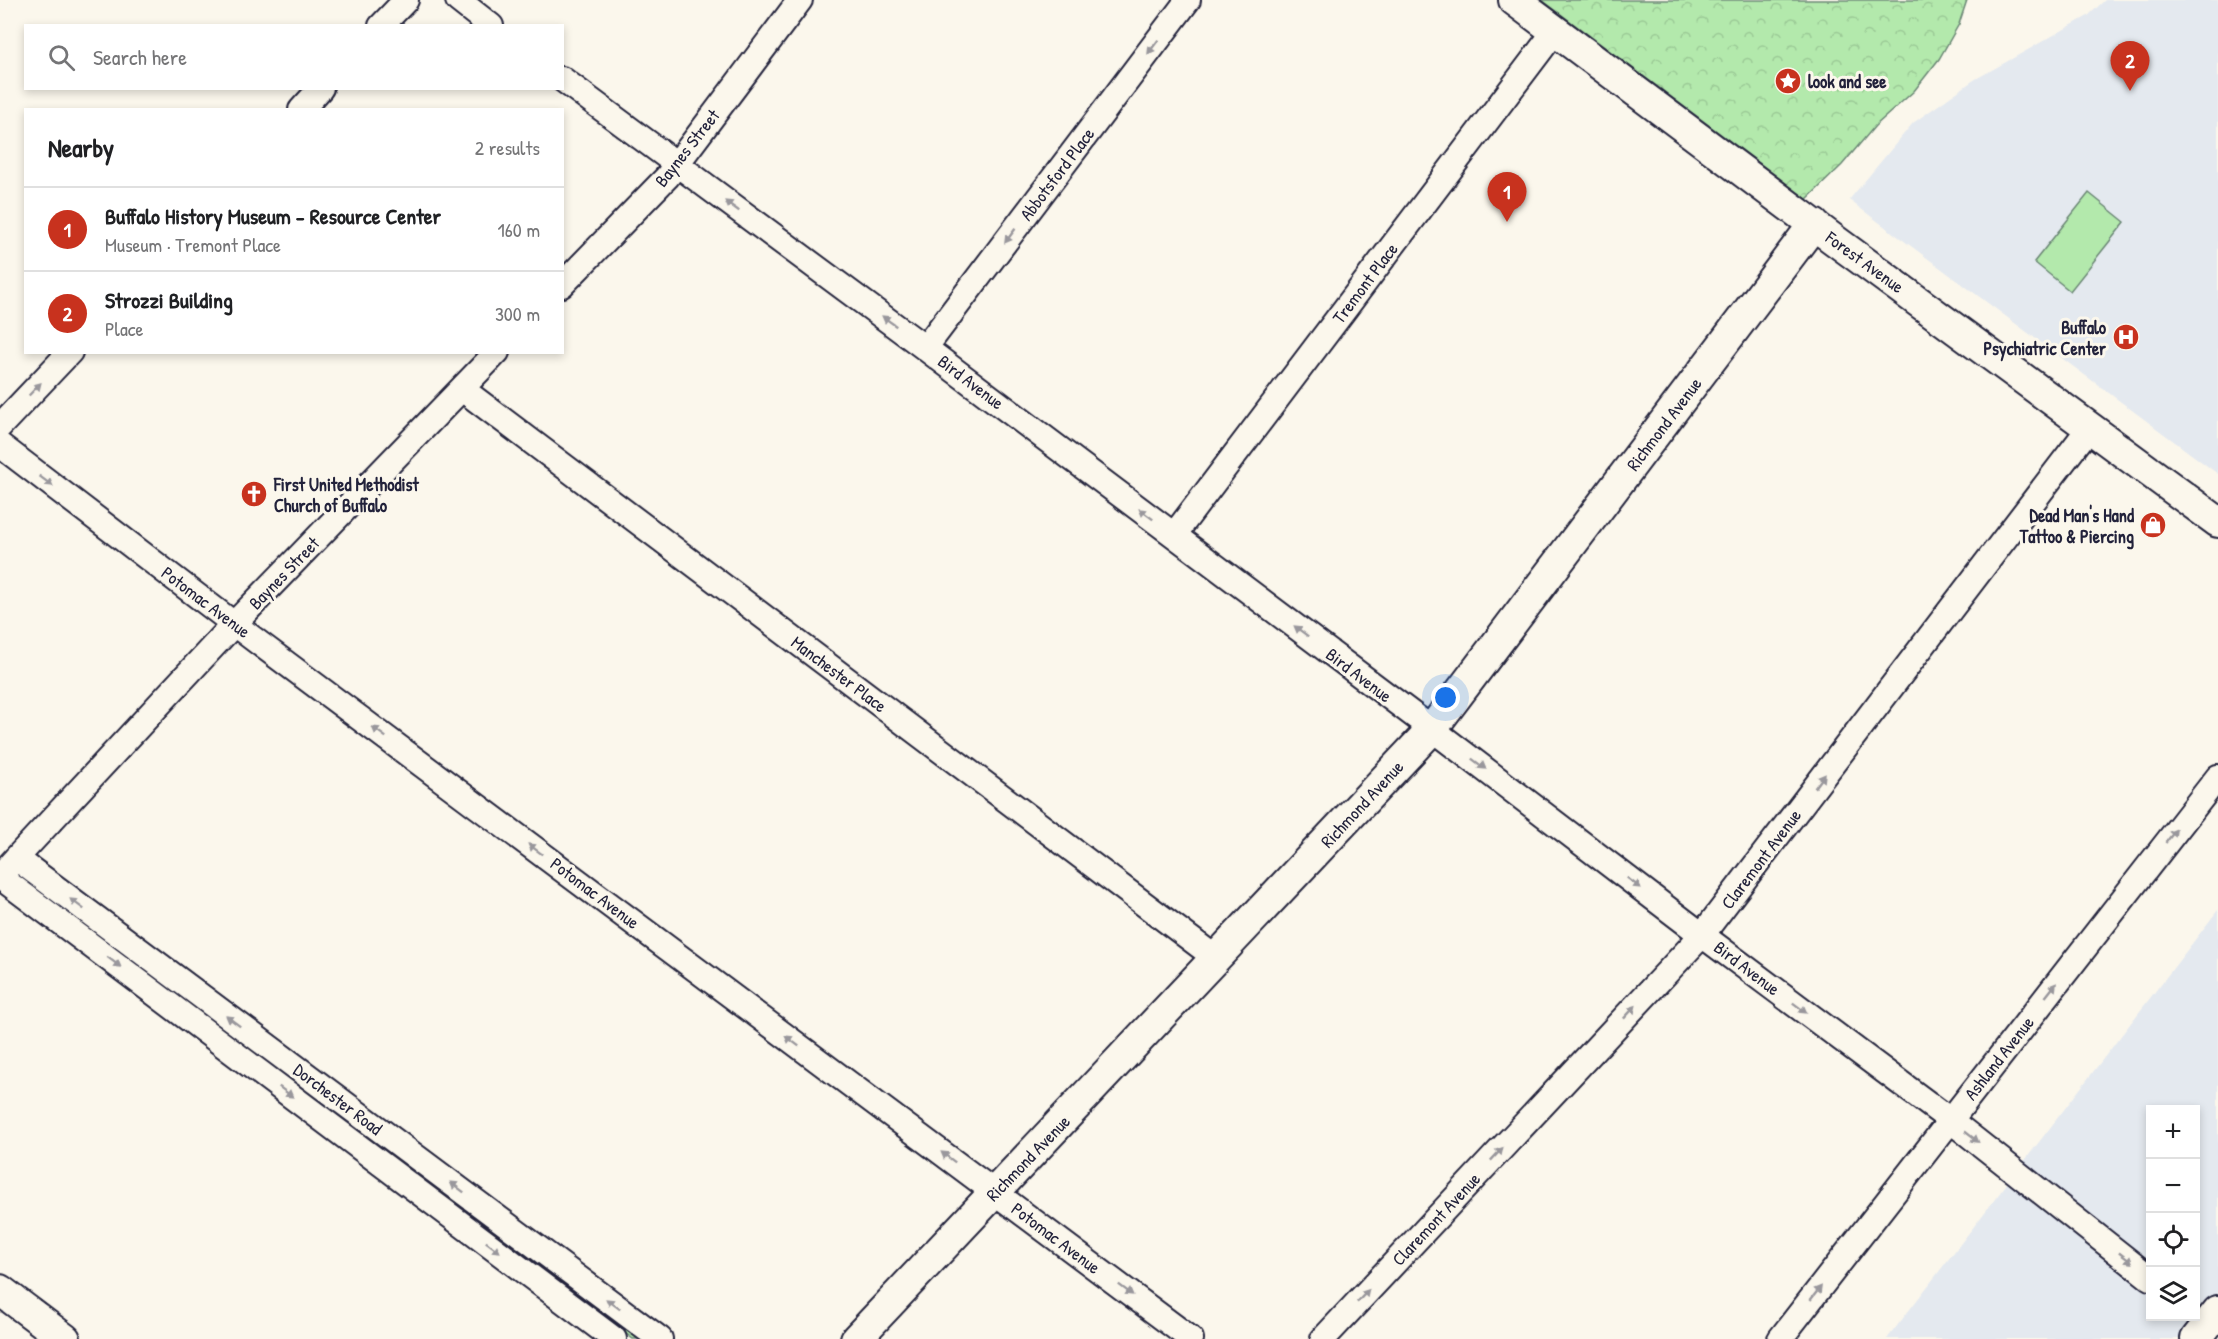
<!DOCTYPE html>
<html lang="en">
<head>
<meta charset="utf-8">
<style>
	body { margin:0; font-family:"Patrick Hand",sans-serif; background:#f6f6f6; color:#202124 }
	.controls { position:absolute; right:18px; bottom:18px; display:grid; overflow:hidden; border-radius:0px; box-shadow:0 3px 9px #0003 }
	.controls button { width:54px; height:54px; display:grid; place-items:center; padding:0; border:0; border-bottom:2px solid #e0e0e0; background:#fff; color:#202124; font:30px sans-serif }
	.you { position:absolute; left:1446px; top:698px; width:21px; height:21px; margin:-15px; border:4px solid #fff; border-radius:50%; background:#1a73e8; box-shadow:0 0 0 9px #1a73e833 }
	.badge { display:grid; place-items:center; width:39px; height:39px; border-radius:50%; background:#c8321e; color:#fff; font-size:20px; font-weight:700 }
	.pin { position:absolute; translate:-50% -50px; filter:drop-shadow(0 2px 3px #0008) }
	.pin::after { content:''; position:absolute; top:32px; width:21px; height:18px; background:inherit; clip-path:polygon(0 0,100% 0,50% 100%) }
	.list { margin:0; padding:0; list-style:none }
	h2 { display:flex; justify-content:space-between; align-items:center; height:78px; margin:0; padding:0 24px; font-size:26px }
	h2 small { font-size:20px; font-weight:400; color:#757577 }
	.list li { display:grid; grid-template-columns:39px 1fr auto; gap:18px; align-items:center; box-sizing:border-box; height:84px; padding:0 24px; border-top:2px solid #e0e0e0 }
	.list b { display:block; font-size:22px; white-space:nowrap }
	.list p { margin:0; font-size:20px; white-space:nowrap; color:#757577 }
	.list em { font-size:20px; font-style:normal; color:#757577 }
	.icon { flex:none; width:33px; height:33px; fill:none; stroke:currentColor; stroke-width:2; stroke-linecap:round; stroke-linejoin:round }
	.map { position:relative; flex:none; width:2218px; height:1339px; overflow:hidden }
	.search { position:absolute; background:#fff; box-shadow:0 3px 9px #0003; left:24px; top:24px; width:540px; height:66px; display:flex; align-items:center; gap:15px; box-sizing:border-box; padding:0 21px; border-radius:0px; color:#757577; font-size:22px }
	.panel { position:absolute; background:#fff; box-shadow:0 3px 9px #0003; left:24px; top:108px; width:540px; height:246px; border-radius:0px }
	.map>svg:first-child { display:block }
	.built { fill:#e4e9ef; fill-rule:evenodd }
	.grass { fill:#b3e9ac; stroke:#6a8674; stroke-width:1.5 }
	.park { fill:url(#park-crowns); stroke:#6a8674; stroke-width:1.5 }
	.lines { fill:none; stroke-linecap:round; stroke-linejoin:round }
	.minor-casing { stroke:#22223b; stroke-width:28 }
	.tertiary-casing { stroke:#22223b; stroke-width:34 }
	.minor { stroke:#fbf7ec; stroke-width:24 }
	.tertiary { stroke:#fbf7ec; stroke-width:30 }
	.oneway { fill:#99979c }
	.labels { text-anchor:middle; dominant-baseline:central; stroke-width:6; stroke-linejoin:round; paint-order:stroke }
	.poi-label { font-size:18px; font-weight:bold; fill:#22223b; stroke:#fbf7ec; text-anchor:start }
	.street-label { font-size:18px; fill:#22223b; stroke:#fbf7ec }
</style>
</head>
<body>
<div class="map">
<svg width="2218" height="1339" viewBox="0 0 2218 1339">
	<defs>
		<pattern id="park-crowns" width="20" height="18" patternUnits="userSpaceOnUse" patternTransform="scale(1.5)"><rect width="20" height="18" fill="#b3e9ac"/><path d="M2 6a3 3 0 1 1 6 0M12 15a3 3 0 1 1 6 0" fill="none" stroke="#9ac895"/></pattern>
	</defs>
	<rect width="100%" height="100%" fill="#fbf7ec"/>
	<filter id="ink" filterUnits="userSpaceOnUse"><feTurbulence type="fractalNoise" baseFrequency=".0167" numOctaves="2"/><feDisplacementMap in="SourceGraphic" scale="12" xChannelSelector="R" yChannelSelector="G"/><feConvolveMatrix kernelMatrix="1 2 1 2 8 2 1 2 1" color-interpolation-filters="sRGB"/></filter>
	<g filter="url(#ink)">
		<path class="built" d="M2105 0H2218V474L1849 200 1913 123 1974 80 2088 16Z
			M2218 910V1339H1887ZM2150 1110H2196V1316H2150Z"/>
		<path class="grass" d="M2089 193 2125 222 2070 291 2034 262Z
			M32 882 248 1044 245 1046 33 888Z
			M271 1061 465 1207 459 1208 271 1067Z
			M489 1225 648 1339H633L490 1231Z"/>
		<path class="park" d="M1542 0H1967L1959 24 1939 59 1914 91 1875 126 1842 165 1807 199Z"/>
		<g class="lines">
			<defs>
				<path id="minor" d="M458 0 491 26
					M381 26 406 0
					M562 79 925 348 1432 729 1702 935 1950 1120 2150 1278
					M301 110 321 88
					M562 285 667 177 800 0
					M925 348 1188 0
					M462 389 1217 959
					M0 426 70 352
					M0 445 251 637 1191 1339
					M1174 535 1555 31
					M16 858 660 1339
					M6 869 234 624 497 352
					M0 877 614 1339
					M1323 1339 1702 935 2090 427
					M1780 1339 2218 777"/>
				<path id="tertiary" d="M1514 0 1833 239 2218 522
					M0 1290 65 1339
					M856 1339 1432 729 1814 224
					M2196 1339 2218 1311"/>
			</defs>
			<use href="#minor" class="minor-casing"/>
			<use href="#tertiary" class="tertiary-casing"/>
			<use href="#minor" class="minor"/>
			<use href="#tertiary" class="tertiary"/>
		</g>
		<defs><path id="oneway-solid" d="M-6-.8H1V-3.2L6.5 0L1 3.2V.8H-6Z" transform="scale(1.5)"/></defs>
		<g class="oneway">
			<use href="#oneway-solid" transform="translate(1153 47) rotate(127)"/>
			<use href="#oneway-solid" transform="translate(732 206) rotate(-144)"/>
			<use href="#oneway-solid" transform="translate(1010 236) rotate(127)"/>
			<use href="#oneway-solid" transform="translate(889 321) rotate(-144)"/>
			<use href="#oneway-solid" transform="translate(35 389) rotate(-46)"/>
			<use href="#oneway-solid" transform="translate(46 481) rotate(37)"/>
			<use href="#oneway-solid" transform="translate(1146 514) rotate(-143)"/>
			<use href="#oneway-solid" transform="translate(1301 631) rotate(-143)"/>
			<use href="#oneway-solid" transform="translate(379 732) rotate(-143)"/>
			<use href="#oneway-solid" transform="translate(1479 764) rotate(37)"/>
			<use href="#oneway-solid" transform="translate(1820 781) rotate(-53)"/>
			<use href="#oneway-solid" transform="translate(2171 836) rotate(-52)"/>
			<use href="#oneway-solid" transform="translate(535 849) rotate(-143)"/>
			<use href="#oneway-solid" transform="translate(1634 883) rotate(37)"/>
			<use href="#oneway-solid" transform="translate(77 904) rotate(-143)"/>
			<use href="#oneway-solid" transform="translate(114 962) rotate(37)"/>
			<use href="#oneway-solid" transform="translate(2051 990) rotate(-52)"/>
			<use href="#oneway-solid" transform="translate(1800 1008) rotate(37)"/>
			<use href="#oneway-solid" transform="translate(1630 1012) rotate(-47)"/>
			<use href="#oneway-solid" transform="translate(233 1021) rotate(-143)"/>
			<use href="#oneway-solid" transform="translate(792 1041) rotate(-143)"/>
			<use href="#oneway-solid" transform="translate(286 1092) rotate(37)"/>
			<use href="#oneway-solid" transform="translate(1972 1137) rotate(38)"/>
			<use href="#oneway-solid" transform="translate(1497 1154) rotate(-47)"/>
			<use href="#oneway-solid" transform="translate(948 1157) rotate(-143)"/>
			<use href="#oneway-solid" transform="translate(457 1187) rotate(-143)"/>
			<use href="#oneway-solid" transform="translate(493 1247) rotate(37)"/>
			<use href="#oneway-solid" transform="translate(2126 1258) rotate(38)"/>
			<use href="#oneway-solid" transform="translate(1126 1290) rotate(37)"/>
			<use href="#oneway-solid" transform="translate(1816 1293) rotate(-52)"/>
			<use href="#oneway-solid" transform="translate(1363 1296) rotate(-47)"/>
			<use href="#oneway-solid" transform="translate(613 1304) rotate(-143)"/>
		</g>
	</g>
	<defs>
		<symbol id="sight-disc" viewBox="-11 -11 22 22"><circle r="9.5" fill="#c8321e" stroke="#fbf7ec"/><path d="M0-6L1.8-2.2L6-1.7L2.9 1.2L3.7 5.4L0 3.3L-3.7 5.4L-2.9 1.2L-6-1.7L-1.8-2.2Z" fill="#fff"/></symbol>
		<symbol id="hospital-disc" viewBox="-11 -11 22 22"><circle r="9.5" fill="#c8321e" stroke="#fbf7ec"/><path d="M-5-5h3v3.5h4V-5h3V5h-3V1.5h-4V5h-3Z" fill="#fff"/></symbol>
		<symbol id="church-disc" viewBox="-11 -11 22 22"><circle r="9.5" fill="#c8321e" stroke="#fbf7ec"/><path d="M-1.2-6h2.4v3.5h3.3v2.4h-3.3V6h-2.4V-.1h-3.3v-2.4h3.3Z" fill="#fff"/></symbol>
		<symbol id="shop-disc" viewBox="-11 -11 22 22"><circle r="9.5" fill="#c8321e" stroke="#fbf7ec"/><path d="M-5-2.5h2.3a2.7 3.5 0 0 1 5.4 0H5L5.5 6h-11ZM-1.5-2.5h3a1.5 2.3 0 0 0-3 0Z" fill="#fff"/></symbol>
	</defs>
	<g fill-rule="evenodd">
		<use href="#sight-disc" x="1773" y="66" width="30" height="30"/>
		<use href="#hospital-disc" x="2111" y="322" width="30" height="30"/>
		<use href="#church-disc" x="239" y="479" width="30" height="30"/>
		<use href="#shop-disc" x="2138" y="510" width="30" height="30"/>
	</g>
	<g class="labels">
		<g class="poi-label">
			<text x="1808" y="81">look and see</text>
			<text x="2106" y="327" text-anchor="end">Buffalo<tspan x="2106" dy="21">Psychiatric Center</tspan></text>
			<text x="274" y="484">First United Methodist<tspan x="274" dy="21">Church of Buffalo</tspan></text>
			<text x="2134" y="515" text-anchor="end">Dead Man's Hand<tspan x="2134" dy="21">Tattoo &amp; Piercing</tspan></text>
		</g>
		<g class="street-label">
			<text transform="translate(687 148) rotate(-52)">Baynes Street</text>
			<text transform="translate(1057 174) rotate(-53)">Abbotsford Place</text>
			<text transform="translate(1865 262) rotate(36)">Forest Avenue</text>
			<text transform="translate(1365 283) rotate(-53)">Tremont Place</text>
			<text transform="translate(971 382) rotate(37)">Bird Avenue</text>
			<text transform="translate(1664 424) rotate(-53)">Richmond Avenue</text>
			<text transform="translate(284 573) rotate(-46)">Baynes Street</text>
			<text transform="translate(206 602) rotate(37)">Potomac Avenue</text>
			<text transform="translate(839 674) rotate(37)">Manchester Place</text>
			<text transform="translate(1359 675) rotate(37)">Bird Avenue</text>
			<text transform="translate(1362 804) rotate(-47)">Richmond Avenue</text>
			<text transform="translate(1761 859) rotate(-53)">Claremont Avenue</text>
			<text transform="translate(595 893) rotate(37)">Potomac Avenue</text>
			<text transform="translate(1747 968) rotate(37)">Bird Avenue</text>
			<text transform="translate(1999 1058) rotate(-52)">Ashland Avenue</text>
			<text transform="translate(338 1099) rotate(37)">Dorchester Road</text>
			<text transform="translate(1028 1158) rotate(-46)">Richmond Avenue</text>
			<text transform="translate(1436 1219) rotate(-47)">Claremont Avenue</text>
			<text transform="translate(1056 1238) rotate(37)">Potomac Avenue</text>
		</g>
	</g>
</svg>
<div class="controls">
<button>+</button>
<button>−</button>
<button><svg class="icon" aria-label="locate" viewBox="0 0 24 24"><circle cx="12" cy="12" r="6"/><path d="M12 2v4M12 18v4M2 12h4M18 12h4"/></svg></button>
<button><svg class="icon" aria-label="layers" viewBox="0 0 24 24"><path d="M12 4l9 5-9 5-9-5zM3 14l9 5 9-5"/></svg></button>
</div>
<div class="you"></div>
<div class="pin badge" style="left:1507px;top:222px">1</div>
<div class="pin badge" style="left:2130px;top:91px">2</div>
<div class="search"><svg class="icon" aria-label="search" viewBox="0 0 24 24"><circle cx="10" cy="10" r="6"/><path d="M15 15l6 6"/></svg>Search here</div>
<section class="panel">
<h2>Nearby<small>2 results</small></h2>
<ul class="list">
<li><span class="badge">1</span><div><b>Buffalo History Museum - Resource Center</b><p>Museum · Tremont Place</p></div><em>160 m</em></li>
<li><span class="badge">2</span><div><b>Strozzi Building</b><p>Place</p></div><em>300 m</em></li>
</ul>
</section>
</div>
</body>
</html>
